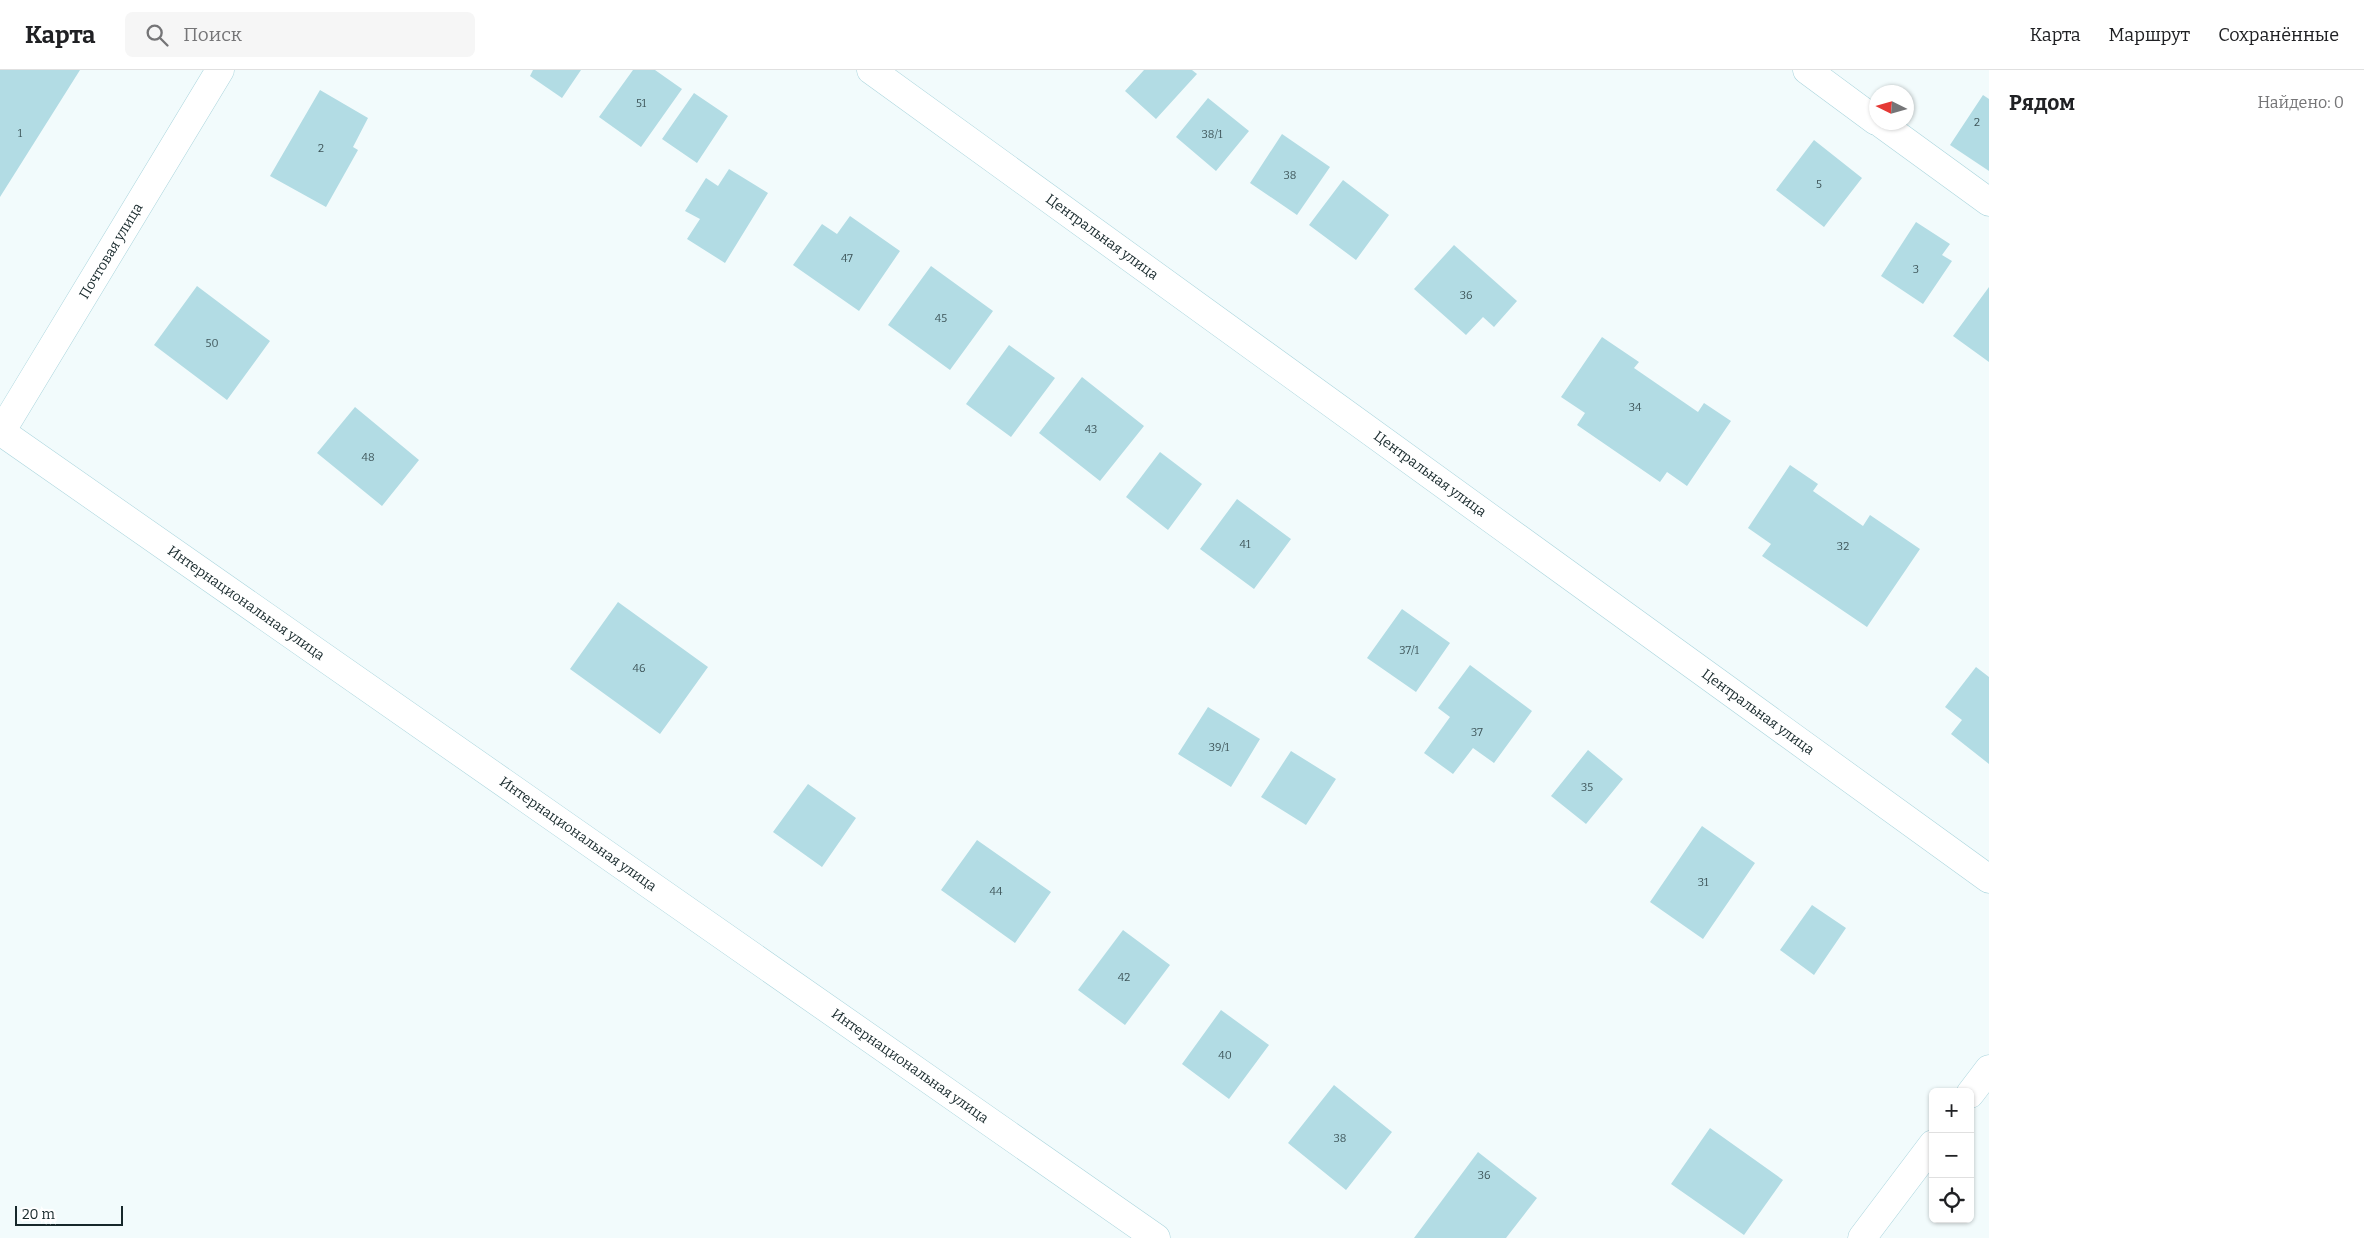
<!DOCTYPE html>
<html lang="ru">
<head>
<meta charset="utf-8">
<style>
	body { margin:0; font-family:Bitter,serif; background:#f6f6f6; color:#202124 }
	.controls { position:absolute; right:15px; bottom:15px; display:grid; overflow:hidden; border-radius:8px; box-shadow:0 1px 4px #0004 }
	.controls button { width:45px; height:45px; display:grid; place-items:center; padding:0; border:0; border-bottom:1px solid #e0e0e0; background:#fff; color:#202124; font:25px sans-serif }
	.compass { position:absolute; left:1869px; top:15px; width:45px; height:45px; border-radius:50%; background:#fff; box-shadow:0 1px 4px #0004; rotate:275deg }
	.scale { position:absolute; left:15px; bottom:12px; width:108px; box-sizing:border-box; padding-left:5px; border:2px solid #17282b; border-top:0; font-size:14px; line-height:18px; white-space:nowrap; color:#17282b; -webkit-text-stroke:4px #fff; paint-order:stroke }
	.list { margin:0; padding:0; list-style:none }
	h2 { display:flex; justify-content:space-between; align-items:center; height:65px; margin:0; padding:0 20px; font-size:21px }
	h2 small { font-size:16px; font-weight:400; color:#757577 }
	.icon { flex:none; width:28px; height:28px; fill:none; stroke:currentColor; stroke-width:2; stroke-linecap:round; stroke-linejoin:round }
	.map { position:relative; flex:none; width:1989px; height:1168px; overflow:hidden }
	header { display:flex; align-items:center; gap:30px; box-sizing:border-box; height:70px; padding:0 25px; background:#fff; border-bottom:1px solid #e0e0e0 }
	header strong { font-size:24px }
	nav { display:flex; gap:28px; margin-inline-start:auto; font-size:18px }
	.search { width:350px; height:45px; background:#f6f6f6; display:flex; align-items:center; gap:12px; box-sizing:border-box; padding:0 18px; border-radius:8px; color:#757577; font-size:19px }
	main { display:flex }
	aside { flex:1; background:#fff }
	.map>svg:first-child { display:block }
	.building { fill:#b2dce4 }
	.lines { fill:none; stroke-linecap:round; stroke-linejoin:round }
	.minor-casing { stroke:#aad5dd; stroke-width:29 }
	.tertiary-casing { stroke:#aad5dd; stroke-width:29 }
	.minor { stroke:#fff; stroke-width:28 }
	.tertiary { stroke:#fff; stroke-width:28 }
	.labels { text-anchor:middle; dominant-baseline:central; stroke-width:5; stroke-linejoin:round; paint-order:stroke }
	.number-label { font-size:11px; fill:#3e5559 }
	.street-label { font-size:14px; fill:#17282b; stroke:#fff }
</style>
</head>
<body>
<header>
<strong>Карта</strong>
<div class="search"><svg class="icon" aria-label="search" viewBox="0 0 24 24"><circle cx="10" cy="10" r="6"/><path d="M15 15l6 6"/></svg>Поиск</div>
<nav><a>Карта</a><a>Маршрут</a><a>Сохранённые</a></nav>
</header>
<main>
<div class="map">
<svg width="1989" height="1168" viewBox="0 0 1989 1168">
	<rect width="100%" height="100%" fill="#f2fbfc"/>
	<path class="building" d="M0 0H80L0 127Z
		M533 0H581L562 28 530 6Z
		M633 0H655L682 19 641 77 599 47Z
		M1144 0H1192L1197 4 1156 49 1125 21Z
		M320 20 368 48 353 77 358 80 326 137 270 106Z
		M694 23 728 46 697 93 662 69Z
		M1983 25 1989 29V101L1950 75Z
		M1208 28 1249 61 1216 101 1176 67Z
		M1282 64 1330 97 1297 145 1250 113Z
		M1814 70 1862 108 1824 157 1776 120Z
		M729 99 768 123 725 193 687 169 700 149 685 141 706 108 718 116Z
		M1343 110 1389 145 1356 190 1309 155Z
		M850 146 900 181 859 241 793 195 822 154 837 164Z
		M1916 152 1950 174 1942 185 1952 191 1923 234 1881 206Z
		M1454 175 1517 231 1494 257 1483 247 1466 265 1414 219Z
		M931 196 993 241 950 300 888 255Z
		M197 216 270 271 227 330 154 275Z
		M1989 217V292L1953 266Z
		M1602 267 1639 292 1634 298 1698 342 1704 333 1731 351 1687 416 1667 402 1660 412 1577 355 1585 343 1561 327Z
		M1009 275 1055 308 1011 367 966 334Z
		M1082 307 1144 356 1100 411 1039 363Z
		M355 337 419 390 382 436 317 383Z
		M1160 382 1202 414 1168 460 1126 427Z
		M1790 395 1818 414 1813 421 1863 456 1870 445 1920 479 1867 557 1762 486 1771 474 1748 458Z
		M1237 429 1291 469 1254 519 1200 479Z
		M618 532 708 597 660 664 570 599Z
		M1402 539 1450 573 1416 622 1367 588Z
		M1470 595 1532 641 1494 693 1473 678 1453 704 1424 683 1450 647 1438 638Z
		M1976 597 1989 607V694L1951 664 1962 650 1945 637Z
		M1208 637 1260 669 1231 717 1178 684Z
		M1588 680 1623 709 1586 754 1551 726Z
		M1291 681 1336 709 1306 755 1261 727Z
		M808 714 856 748 822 797 773 762Z
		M1702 756 1755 793 1703 869 1650 832Z
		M977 770 1051 822 1015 873 941 820Z
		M1812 835 1846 858 1814 905 1780 880Z
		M1123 860 1170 895 1125 955 1078 920Z
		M1221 940 1269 975 1229 1029 1182 994Z
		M1334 1015 1392 1062 1346 1120 1288 1073Z
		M1710 1058 1783 1110 1744 1165 1671 1114Z
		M1478 1082 1537 1128 1506 1168H1414Z"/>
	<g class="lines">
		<defs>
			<path id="minor" d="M871 0 1989 809
				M1807 0 1876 51
				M1879 52 1989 132
				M1 362 220 0
				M1970 1024 1989 999
				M1862 1168 1933 1074"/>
			<path id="tertiary" d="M0 361 1156 1168"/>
		</defs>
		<use href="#minor" class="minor-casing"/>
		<use href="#tertiary" class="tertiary-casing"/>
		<use href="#minor" class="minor"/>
		<use href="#tertiary" class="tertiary"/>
	</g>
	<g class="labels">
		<g class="number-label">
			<text x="641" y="33">51</text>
			<text x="1977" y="52">2</text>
			<text x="20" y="63">1</text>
			<text x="1212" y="64">38/1</text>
			<text x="321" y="78">2</text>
			<text x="1290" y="105">38</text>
			<text x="1819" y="114">5</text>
			<text x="847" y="188">47</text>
			<text x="1916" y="199">3</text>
			<text x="1466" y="225">36</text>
			<text x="941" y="248">45</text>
			<text x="212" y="273">50</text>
			<text x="1635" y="337">34</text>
			<text x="1091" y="359">43</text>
			<text x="368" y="387">48</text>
			<text x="1245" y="474">41</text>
			<text x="1843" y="476">32</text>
			<text x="1409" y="580">37/1</text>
			<text x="639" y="598">46</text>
			<text x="1477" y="662">37</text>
			<text x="1219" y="677">39/1</text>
			<text x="1587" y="717">35</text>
			<text x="1703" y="812">31</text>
			<text x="996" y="821">44</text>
			<text x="1124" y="907">42</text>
			<text x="1225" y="985">40</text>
			<text x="1340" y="1068">38</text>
			<text x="1484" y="1105">36</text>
		</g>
		<g class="street-label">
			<text transform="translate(1102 167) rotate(36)">Центральная улица</text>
			<text transform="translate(111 181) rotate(-59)">Почтовая улица</text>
			<text transform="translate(1430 404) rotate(36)">Центральная улица</text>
			<text transform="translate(246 533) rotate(35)">Интернациональная улица</text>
			<text transform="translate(1758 642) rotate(36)">Центральная улица</text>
			<text transform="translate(578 764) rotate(35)">Интернациональная улица</text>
			<text transform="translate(910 996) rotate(35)">Интернациональная улица</text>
		</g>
	</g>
</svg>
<div class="controls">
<button>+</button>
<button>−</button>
<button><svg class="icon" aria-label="locate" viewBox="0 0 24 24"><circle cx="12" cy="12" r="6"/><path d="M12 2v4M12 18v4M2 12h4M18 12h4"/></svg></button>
</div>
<svg class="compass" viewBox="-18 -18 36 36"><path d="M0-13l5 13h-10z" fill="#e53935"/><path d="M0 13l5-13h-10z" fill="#757577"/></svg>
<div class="scale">20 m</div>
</div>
<aside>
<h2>Рядом<small>Найдено: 0</small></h2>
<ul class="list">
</ul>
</aside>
</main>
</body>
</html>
